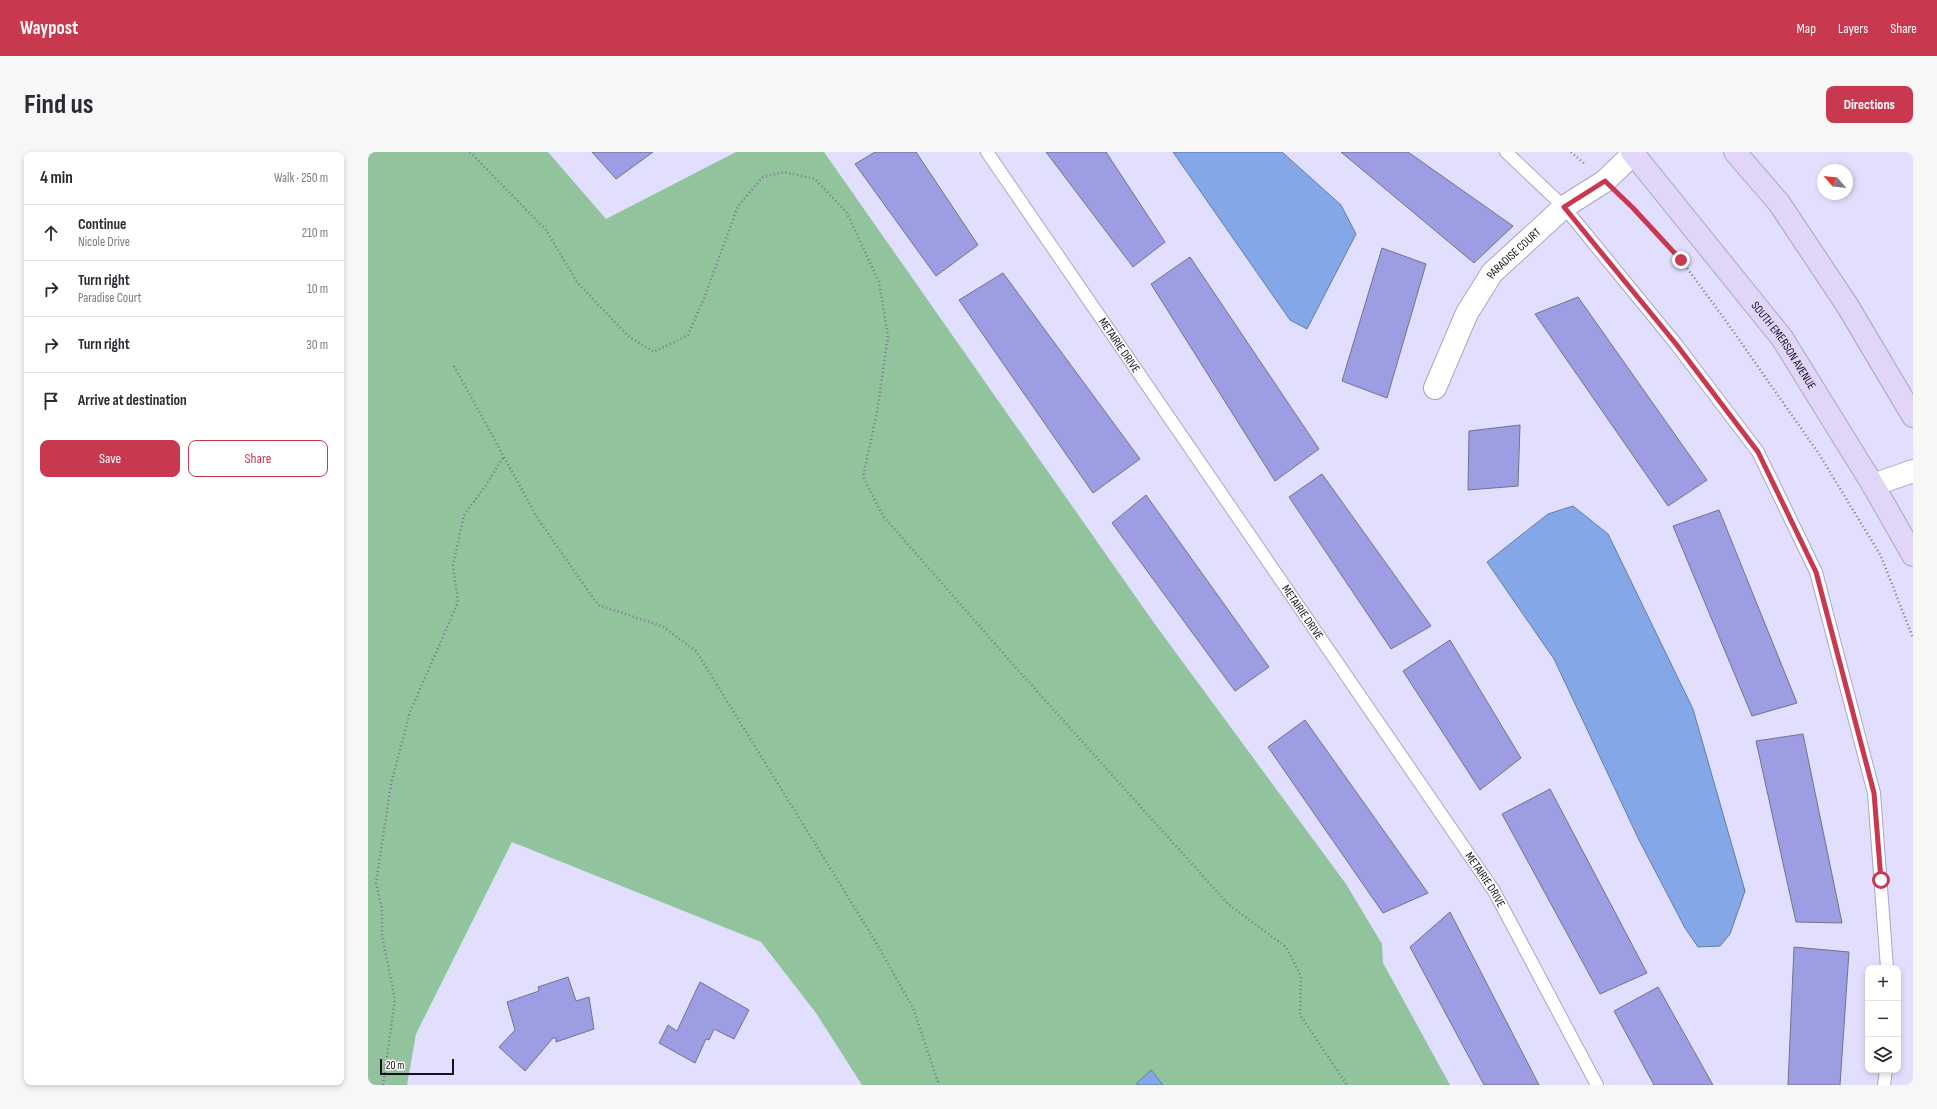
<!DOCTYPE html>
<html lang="en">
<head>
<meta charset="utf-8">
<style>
	body { margin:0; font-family:"Sofia Sans Condensed",sans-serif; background:#f7f7f7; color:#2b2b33 }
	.controls { position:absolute; right:12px; bottom:12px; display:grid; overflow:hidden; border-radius:8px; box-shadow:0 2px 6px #0003 }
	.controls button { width:36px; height:36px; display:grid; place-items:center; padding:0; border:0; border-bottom:1px solid #e1e1e2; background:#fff; color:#2b2b33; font:20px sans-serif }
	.compass { position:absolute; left:1449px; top:12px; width:36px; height:36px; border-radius:50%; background:#fff; box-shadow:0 2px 6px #0003; rotate:298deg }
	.scale { position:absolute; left:12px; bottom:10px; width:74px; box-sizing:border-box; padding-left:4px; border:2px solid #13121c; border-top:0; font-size:11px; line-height:14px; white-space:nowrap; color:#13121c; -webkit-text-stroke:3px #fff; paint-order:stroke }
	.stop { position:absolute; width:12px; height:12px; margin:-9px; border:3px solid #c8384e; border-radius:50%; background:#fff }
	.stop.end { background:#c8384e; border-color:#fff; box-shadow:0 1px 4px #0008 }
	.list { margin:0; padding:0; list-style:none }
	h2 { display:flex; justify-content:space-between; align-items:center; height:52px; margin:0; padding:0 16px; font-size:17px }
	h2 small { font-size:13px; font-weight:400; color:#7c7c81 }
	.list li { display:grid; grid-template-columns:26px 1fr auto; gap:12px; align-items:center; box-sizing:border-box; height:56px; padding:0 16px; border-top:1px solid #e1e1e2 }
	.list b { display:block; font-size:15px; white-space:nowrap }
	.list p { margin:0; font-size:13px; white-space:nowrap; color:#7c7c81 }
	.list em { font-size:13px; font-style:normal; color:#7c7c81 }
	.actions { display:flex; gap:8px; padding:12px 16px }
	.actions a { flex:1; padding:9px 0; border:1px solid #c8384e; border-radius:8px; text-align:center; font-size:14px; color:#c8384e }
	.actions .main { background:#c8384e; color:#fff }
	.icon { flex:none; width:22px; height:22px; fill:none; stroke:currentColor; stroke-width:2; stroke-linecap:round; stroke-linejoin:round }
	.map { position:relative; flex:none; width:1545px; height:933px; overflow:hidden; border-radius:8px }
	header { display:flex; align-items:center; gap:24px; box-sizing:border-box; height:56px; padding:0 20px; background:#c8384e; color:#fff }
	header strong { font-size:19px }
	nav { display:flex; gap:22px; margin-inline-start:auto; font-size:14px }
	.intro { display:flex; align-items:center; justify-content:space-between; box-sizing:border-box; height:96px; padding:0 24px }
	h1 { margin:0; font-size:28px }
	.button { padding:10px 18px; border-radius:8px; background:#c8384e; color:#fff; font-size:14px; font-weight:700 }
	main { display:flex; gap:24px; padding:0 24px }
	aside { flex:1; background:#fff; border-radius:8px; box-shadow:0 2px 6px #0003 }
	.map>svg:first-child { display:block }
	.green { fill:#91c39c }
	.water { fill:#84a8e7; stroke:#627baa }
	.building { fill:#9c9de3; stroke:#71728e }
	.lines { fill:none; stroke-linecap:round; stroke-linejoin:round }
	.service-casing { stroke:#a9a6c3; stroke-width:14 }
	.minor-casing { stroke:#a9a6c3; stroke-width:24 }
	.secondary-casing { stroke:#a9a6c3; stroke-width:24 }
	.path { stroke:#78768a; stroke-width:2.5; stroke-dasharray:1 3; stroke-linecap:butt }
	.service { stroke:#fff; stroke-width:12 }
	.minor { stroke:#fff; stroke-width:22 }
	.secondary { stroke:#e1d5f8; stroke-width:22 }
	.route { stroke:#c8384e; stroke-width:5 }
	.labels { text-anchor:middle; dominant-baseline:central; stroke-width:3.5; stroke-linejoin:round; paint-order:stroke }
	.street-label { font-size:12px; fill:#13121c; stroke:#fff }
</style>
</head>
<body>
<header>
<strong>Waypost</strong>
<nav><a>Map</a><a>Layers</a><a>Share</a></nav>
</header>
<div class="intro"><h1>Find us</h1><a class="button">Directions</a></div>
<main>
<aside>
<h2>4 min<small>Walk · 250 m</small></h2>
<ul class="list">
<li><svg class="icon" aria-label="ahead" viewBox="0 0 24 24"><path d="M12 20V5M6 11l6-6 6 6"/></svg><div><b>Continue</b><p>Nicole Drive</p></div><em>210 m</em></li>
<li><svg class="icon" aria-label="right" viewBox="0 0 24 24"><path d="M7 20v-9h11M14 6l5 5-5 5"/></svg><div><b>Turn right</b><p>Paradise Court</p></div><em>10 m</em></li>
<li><svg class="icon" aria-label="right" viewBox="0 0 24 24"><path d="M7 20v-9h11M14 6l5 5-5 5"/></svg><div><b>Turn right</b></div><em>30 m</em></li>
<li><svg class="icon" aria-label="arrive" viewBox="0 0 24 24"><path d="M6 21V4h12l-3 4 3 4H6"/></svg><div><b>Arrive at destination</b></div></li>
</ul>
<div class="actions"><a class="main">Save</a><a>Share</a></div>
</aside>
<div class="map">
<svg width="1545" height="933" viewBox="0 0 1545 933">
	<rect width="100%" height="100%" fill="#e2dffe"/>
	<path class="green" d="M0 0H180L238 67 368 0H456L786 471 978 732 1014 792 1015 811 1082 933H494L448 861 393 790 144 690 48 882 39 933H0Z"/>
	<path class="water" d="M805 0H914L973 53 988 82 939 177 922 168Z
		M1205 354 1240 382 1325 557 1377 739 1362 782 1352 794 1330 795 1317 776 1271 688 1186 507 1119 410 1180 362Z
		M783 918 795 933H769V931Z"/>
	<path class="building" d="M224 0H285L248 27Z
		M507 0H548L610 93 568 124 487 12Z
		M678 0H738L797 90 765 115Z
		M973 0H1040L1145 74 1106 111Z
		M1014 96 1058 112 1019 246 974 229Z
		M822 105 951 297 907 329 783 132Z
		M635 121 772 307 725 341 591 148Z
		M1210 145 1339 328 1300 354 1167 162Z
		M1152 273 1150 334 1100 338 1101 279Z
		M954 322 1063 474 1023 497 921 345Z
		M778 343 901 515 867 539 744 371Z
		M1351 358 1429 551 1384 564 1305 374Z
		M1082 488 1153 606 1112 638 1035 519Z
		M937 568 1060 741 1015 761 900 595Z
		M1435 582 1474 771 1428 770 1388 589Z
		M1182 637 1279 821 1232 842 1134 662Z
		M1082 760 1171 933H1116L1042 795Z
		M1426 795 1481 800 1472 933H1420Z
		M200 825 208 849 221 845 226 877 188 890V886H185L157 919 131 895 147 878 139 850 171 839 170 835Z
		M332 830 381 858 366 887 346 877 341 888 338 887 327 911 291 891 300 873 309 879Z
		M1290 835 1345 933H1286L1246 859Z"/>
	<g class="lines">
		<defs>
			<g id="service">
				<path id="s1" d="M619 0 1126 739 1229 933"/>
				<path d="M1138 0 1196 55 1308 192 1390 300 1448 420 1506 641 1519 816"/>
				<path d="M1516 933 1518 918"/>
			</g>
			<g id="minor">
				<path id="s2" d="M1067 236 1099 161 1124 121 1196 55 1237 29 1267 0"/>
				<path d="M1505 333 1545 319"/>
			</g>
			<g id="secondary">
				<path id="s3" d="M1264 0 1414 186 1505 333 1545 403"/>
				<path d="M1367 0 1411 51 1479 153 1545 264"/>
			</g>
		</defs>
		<use href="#service" class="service-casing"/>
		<use href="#minor" class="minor-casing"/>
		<use href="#secondary" class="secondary-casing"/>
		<path class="path" d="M102 0 178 78 209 130 260 184 286 200 320 183 336 146 370 54 395 25 416 20 447 27 479 61 511 130 520 184 509 260 495 325 515 364 649 517 860 752 918 795 933 824 932 863 979 933
			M1203 0 1218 13
			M1254 46 1313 108 1358 169 1451 302 1513 404 1545 486
			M86 214 170 367 230 453 294 474 328 499 506 787 545 856 571 933
			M15 933 27 847 14 784V757L8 731 23 632 42 560 90 450 85 413 96 363 116 336 135 306"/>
		<use href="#service" class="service"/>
		<use href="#minor" class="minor"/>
		<use href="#secondary" class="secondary"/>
	</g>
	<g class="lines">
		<path class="route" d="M1313 108 1265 56 1237 29 1196 55 1308 192 1390 300 1448 420 1506 641 1513 728"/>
	</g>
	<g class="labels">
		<g class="street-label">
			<text stroke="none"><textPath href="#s2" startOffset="158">PARADISE COURT</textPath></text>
			<text stroke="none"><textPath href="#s1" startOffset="234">METAIRIE DRIVE</textPath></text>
			<text stroke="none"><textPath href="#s3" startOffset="246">SOUTH EMERSON AVENUE</textPath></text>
			<text stroke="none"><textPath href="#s1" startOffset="558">METAIRIE DRIVE</textPath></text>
			<text stroke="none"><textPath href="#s1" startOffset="882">METAIRIE DRIVE</textPath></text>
		</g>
	</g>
</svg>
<div class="controls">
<button>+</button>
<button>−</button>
<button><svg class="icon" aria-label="layers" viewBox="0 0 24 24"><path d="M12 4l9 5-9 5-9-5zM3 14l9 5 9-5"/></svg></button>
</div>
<svg class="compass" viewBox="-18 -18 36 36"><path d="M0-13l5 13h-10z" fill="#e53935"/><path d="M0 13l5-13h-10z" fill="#7c7c81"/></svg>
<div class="scale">20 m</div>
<div class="stop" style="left:1513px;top:728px"></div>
<div class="stop end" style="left:1313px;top:108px"></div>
</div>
</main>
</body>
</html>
